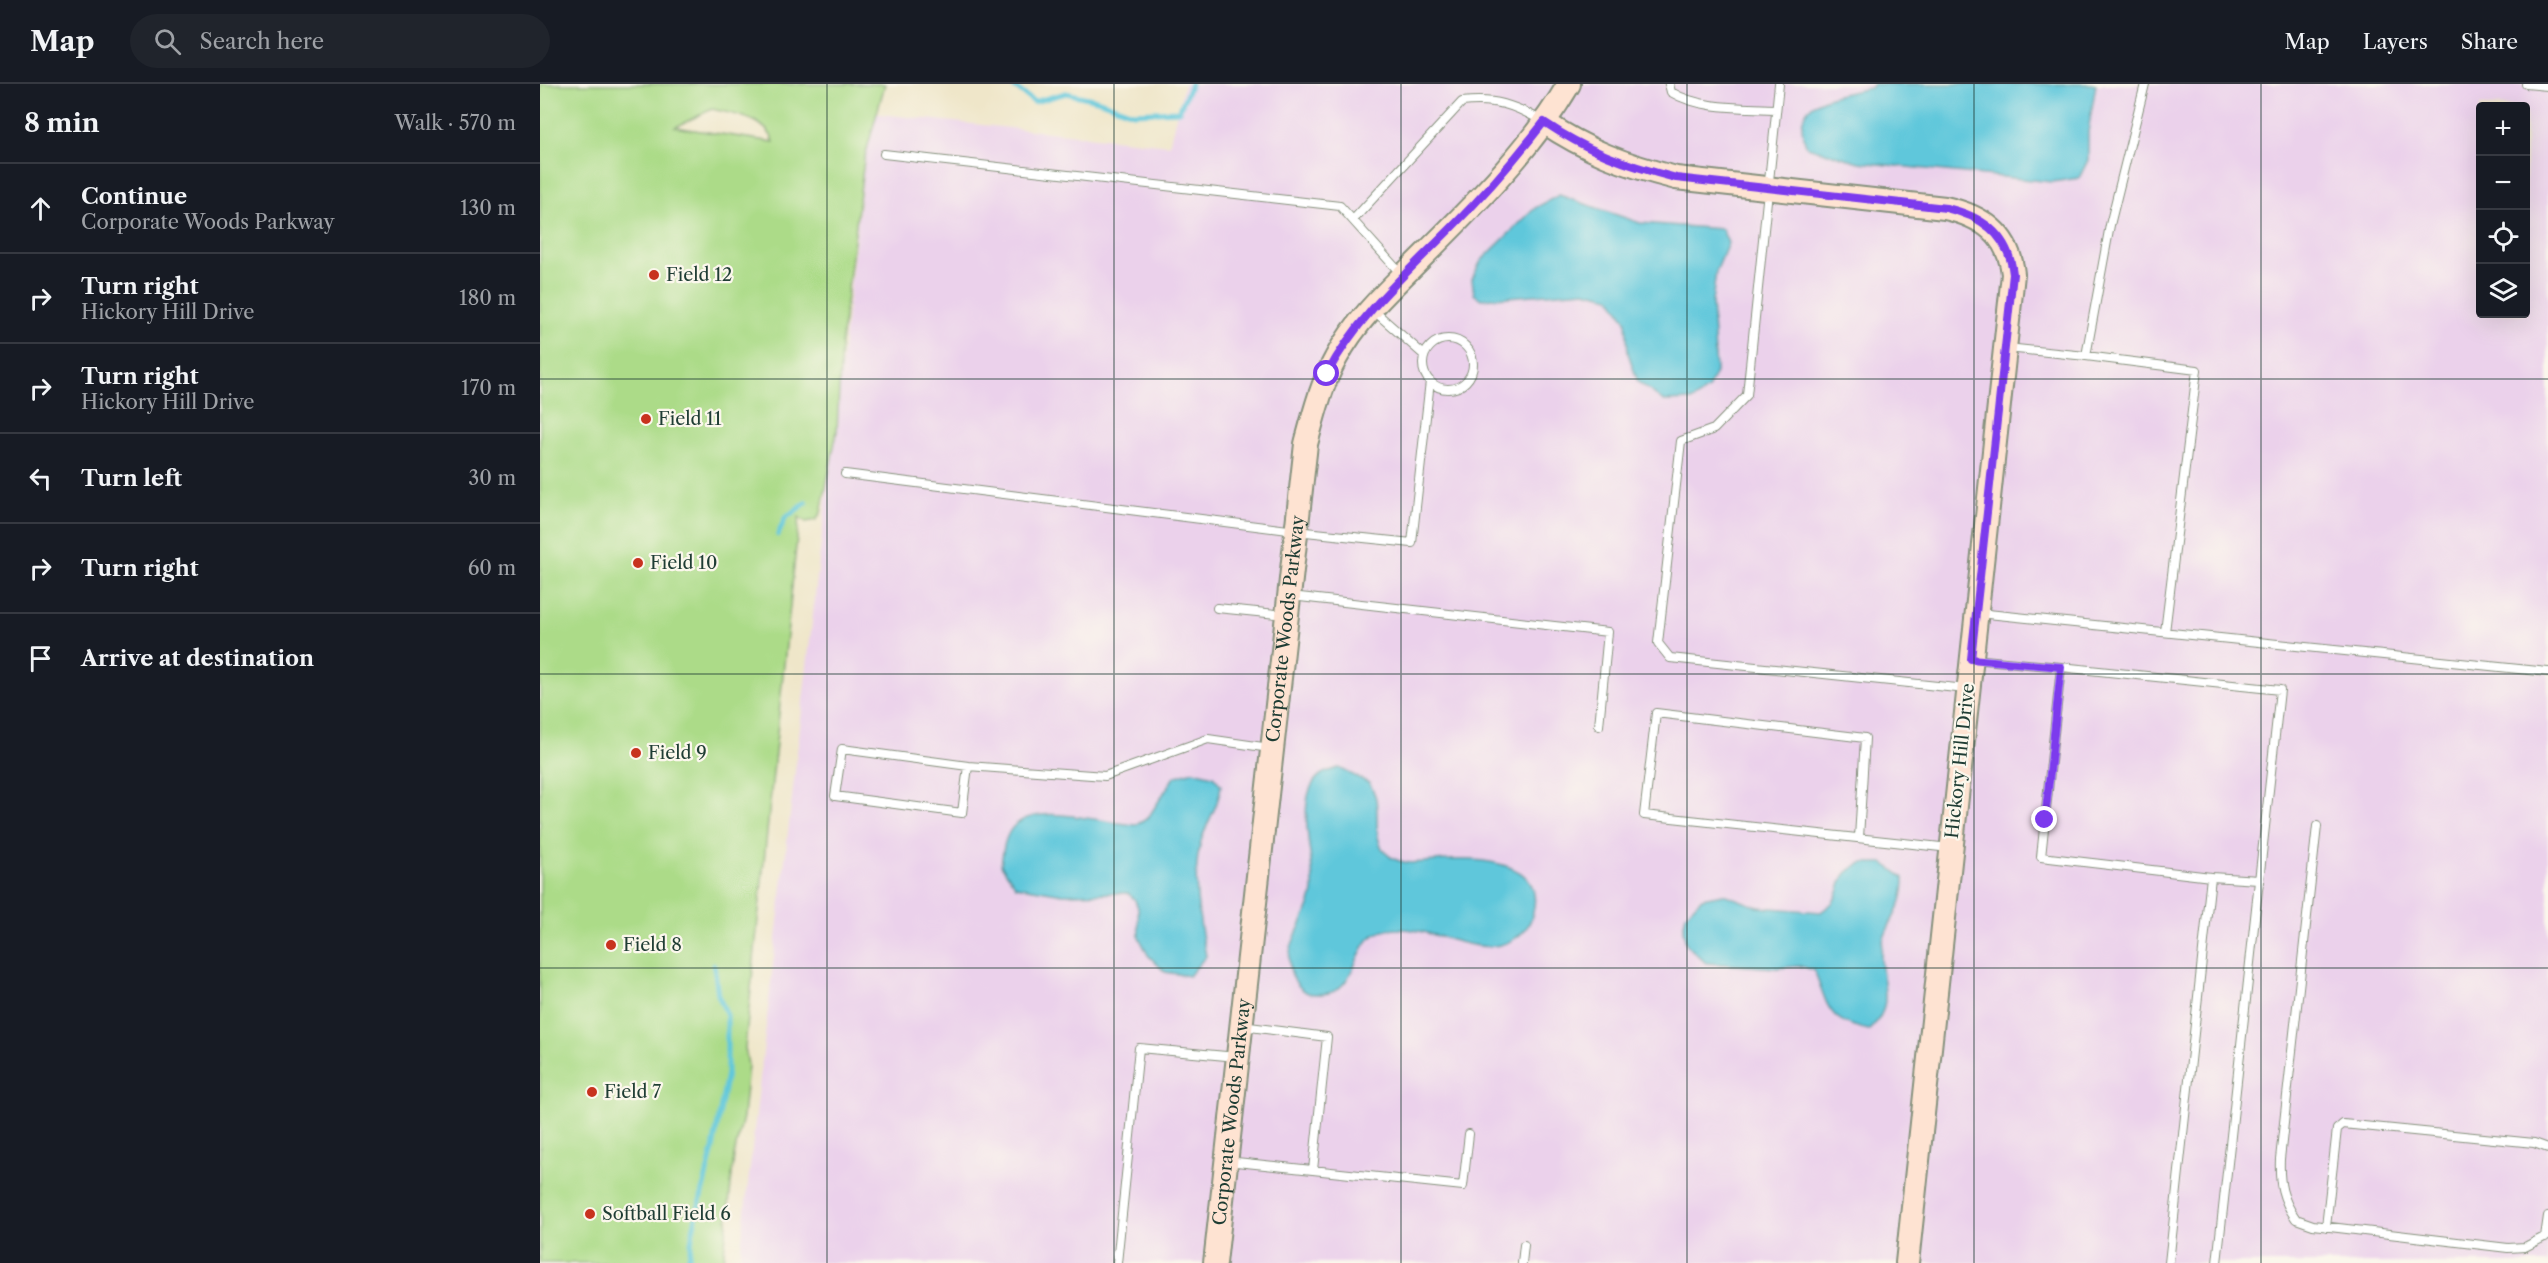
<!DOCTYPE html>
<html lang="en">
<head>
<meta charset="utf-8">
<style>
	body { margin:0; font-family:"Libre Caslon Text",serif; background:#20242c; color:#f1f3f6 }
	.controls { position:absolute; right:18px; top:18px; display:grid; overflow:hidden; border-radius:6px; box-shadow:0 6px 24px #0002 }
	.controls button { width:54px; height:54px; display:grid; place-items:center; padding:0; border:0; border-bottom:2px solid #363941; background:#171b24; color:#f1f3f6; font:30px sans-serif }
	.stop { position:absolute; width:18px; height:18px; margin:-14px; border:4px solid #7c3aed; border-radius:50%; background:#fff }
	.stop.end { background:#7c3aed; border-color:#fff; box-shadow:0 2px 6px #0008 }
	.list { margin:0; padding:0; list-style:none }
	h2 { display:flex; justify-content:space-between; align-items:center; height:78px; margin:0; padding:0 24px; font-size:26px }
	h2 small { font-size:20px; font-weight:400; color:#9ea1a6 }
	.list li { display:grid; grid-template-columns:39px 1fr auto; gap:18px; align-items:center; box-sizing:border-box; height:90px; padding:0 24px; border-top:2px solid #363941 }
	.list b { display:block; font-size:22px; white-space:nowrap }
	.list p { margin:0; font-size:20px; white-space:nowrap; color:#9ea1a6 }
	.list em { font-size:20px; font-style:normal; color:#9ea1a6 }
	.icon { flex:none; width:33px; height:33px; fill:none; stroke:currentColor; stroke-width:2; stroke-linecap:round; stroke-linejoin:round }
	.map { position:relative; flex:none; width:2008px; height:1179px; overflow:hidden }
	header { display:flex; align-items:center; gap:36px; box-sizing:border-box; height:84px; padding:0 30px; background:#171b24; border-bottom:2px solid #363941 }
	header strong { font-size:28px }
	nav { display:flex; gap:33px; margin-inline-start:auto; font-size:21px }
	.search { width:420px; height:54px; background:#20242c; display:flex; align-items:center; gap:15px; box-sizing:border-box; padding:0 21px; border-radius:33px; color:#9ea1a6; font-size:22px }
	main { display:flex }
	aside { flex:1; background:#171b24 }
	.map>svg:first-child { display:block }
	.built { fill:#ebd1eb; fill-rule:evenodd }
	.green { fill:#acdb88; stroke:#668c5e; stroke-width:1.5; fill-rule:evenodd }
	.water { fill:#5fc7db; stroke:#3f8288; stroke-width:1.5 }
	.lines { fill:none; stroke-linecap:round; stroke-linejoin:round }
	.stream { stroke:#5fc7db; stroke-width:5 }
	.lane-casing { stroke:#87927e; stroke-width:10 }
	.secondary-casing { stroke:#87927e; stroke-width:26 }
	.lane { stroke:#fff; stroke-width:8 }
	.secondary { stroke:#fee3d2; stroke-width:22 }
	.route { stroke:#7c3aed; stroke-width:8 }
	.grid { fill:none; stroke:#1f3d34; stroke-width:1.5; stroke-opacity:0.55 }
	.poi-dot { fill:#c8321e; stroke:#fbf7ec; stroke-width:2 }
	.labels { text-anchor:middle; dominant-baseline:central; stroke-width:4.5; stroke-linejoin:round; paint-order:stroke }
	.poi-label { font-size:18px; fill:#1f3d34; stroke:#fbf7ec; text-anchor:start }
	.street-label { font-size:18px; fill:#1f3d34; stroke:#fbf7ec }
</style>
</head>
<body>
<header>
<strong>Map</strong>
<div class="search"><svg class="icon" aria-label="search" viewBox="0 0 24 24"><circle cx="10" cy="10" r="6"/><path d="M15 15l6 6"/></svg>Search here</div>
<nav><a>Map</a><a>Layers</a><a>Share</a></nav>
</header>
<main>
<aside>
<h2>8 min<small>Walk · 570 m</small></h2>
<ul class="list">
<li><svg class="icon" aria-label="ahead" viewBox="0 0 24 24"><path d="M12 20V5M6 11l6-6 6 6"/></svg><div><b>Continue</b><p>Corporate Woods Parkway</p></div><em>130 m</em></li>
<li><svg class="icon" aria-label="right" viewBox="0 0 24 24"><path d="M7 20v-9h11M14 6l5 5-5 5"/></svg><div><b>Turn right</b><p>Hickory Hill Drive</p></div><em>180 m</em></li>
<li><svg class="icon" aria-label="right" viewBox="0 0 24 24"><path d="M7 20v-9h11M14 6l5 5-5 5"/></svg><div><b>Turn right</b><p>Hickory Hill Drive</p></div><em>170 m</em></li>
<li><svg class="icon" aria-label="left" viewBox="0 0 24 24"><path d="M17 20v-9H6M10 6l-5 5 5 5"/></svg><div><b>Turn left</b></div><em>30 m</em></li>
<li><svg class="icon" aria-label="right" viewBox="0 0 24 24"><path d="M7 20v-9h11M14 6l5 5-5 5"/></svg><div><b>Turn right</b></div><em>60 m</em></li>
<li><svg class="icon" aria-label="arrive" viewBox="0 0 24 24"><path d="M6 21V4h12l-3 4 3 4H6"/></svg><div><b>Arrive at destination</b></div></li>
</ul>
</aside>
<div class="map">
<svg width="2008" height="1179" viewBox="0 0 2008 1179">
	<rect width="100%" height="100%" fill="#fbf7ec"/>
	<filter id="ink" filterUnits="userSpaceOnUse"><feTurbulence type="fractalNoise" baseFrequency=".0167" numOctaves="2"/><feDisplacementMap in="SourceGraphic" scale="12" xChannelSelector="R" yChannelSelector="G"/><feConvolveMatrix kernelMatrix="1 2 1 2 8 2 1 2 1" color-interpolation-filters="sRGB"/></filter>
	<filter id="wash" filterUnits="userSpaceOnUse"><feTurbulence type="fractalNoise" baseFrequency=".008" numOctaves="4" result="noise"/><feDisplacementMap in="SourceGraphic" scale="24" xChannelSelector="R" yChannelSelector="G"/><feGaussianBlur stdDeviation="1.35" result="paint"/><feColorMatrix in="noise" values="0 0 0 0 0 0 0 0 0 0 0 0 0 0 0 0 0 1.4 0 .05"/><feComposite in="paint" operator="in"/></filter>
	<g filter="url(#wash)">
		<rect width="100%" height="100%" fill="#efe6c9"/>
		<path class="built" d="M644 0H2008V1179H199L330 29 629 61ZM1940 22H1986V230H1940Z"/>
		<path class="green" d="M0 0H345L324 76 301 260 297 347 281 429 276 436 266 438 259 433 205 964 208 981 203 1033 194 1071 183 1179H0ZM172 25C194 30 226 34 234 58L135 43Z"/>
		<path class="water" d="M1334 0H1556L1548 48V76L1539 94 1512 98 1319 78 1267 63C1246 14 1296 12 1330 4Z
			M1019 111 1100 139 1182 145 1188 159 1176 188 1172 218 1176 288 1168 305 1153 316 1124 317 1098 298 1088 269 1086 237 1070 213 1045 207 941 215 934 210 932 195 941 177 995 124Z
			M799 684 829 699C832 704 835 710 836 715 839 732 833 755 845 768 860 786 890 776 910 776 936 775 990 777 994 810 996 822 992 839 983 848 947 883 898 843 858 845 848 845 836 848 829 855 813 873 812 910 781 910 777 910 771 910 768 909 763 907 757 901 755 897 736 864 770 837 773 807 776 778 751 710 782 690 786 687 794 686 799 684Z
			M653 687 673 692 681 701C679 722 667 737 661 757 651 793 659 835 666 872L649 892 625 888 608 871 599 853 598 824 595 816 588 809 523 810 476 802 461 781C463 768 464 752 474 742 499 717 563 740 596 741L608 734 634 693Z
			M1322 779H1343L1364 794C1364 824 1353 829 1344 854 1332 886 1362 918 1329 946 1285 937 1289 922 1274 886L1260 882 1237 884 1166 879 1146 860 1143 846 1146 830 1162 814 1183 810 1218 823 1281 828C1284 825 1290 822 1293 818 1306 799 1294 792 1322 779Z"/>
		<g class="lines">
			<path class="stream" d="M466 0 472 1 494 18 526 9 557 16 593 29 639 27 651 0
				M238 451 245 434 266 419
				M148 1179 153 1146 173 1065 187 989V931L178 911 174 881"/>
		</g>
	</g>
	<g filter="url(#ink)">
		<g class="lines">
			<defs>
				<path id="lane" d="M1129 0 1131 8C1161 26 1203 23 1236 25
					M1239 0 1207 311 1174 345 1141 357 1118 559 1130 574 1426 605
					M1986 0 2008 2
					M344 70 800 122 862 191
					M813 136 922 18C955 14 974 21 1002 37
					M833 226 884 271
					M883 280a25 25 0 1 1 50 0a25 25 0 1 1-50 0Z
					M1467 264 1546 272 1570 141 1605 0
					M1546 272 1657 286 1625 548
					M305 390 756 447 872 459 890 297
					M751 512 1068 548 1059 642
					M677 524 746 531
					M1438 529 2008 588
					M1433 575 1521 583 1501 773 1671 793 1629 1179
					M1521 583 1740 606 1677 1179
					M428 682 422 729 295 712 302 665 428 682 565 692 668 655 730 664
					M1777 742 1740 1075C1739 1099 1742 1115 1756 1135L1773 1141 1968 1164 1985 1163 2008 1151
					M1319 754 1325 654 1116 629 1104 731 1410 764
					M1671 793 1719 796
					M702 942 787 953 773 1086
					M687 1077 923 1102 929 1050
					M1786 1143 1797 1045 1803 1040 1994 1059 2008 1064
					M2005 1153 2008 1132
					M577 1179 599 964 697 973
					M982 1179 984 1161"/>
				<g id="secondary">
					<path d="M1004 38C1047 67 1085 81 1136 94L1405 124C1442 132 1469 150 1473 190L1367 1179"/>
					<path id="s1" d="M675 1179 766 360C774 330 781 301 796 274 817 234 853 202 885 170 937 118 991 65 1029 0"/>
				</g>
			</defs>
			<use href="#lane" class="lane-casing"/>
			<use href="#secondary" class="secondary-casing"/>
			<use href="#lane" class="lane"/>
			<use href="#secondary" class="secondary"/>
		</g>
	</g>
	<g class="lines" filter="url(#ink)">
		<path class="route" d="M787 290C818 231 868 188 914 141 946 109 976 74 1004 38 1047 67 1085 81 1136 94L1406 124C1442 132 1469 151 1473 190L1431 575 1521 583 1505 736"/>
	</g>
	<path class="grid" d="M287 0V1179M574 0V1179M861 0V1179M1147 0V1179M1434 0V1179M1721 0V1179M0 295H2008M0 590H2008M0 884H2008"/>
	<g class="poi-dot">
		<circle cx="114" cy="191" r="6"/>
		<circle cx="106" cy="335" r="6"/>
		<circle cx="98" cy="479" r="6"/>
		<circle cx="96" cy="669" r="6"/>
		<circle cx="71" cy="861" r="6"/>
		<circle cx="52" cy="1008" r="6"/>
		<circle cx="50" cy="1130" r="6"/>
	</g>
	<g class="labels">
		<g class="poi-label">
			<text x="126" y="191">Field 12</text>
			<text x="118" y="335">Field 11</text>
			<text x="110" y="479">Field 10</text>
			<text x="108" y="669">Field 9</text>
			<text x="83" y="861">Field 8</text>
			<text x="64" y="1008">Field 7</text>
			<text x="62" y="1130">Softball Field 6</text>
		</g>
		<g class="street-label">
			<text stroke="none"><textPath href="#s1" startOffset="638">Corporate Woods Parkway</textPath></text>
			<text transform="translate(1420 677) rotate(-84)">Hickory Hill Drive</text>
			<text stroke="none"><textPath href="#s1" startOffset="152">Corporate Woods Parkway</textPath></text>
		</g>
	</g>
</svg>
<div class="controls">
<button>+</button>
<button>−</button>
<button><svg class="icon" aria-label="locate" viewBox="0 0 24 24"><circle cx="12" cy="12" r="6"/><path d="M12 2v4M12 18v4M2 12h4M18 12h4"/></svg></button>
<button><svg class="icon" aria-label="layers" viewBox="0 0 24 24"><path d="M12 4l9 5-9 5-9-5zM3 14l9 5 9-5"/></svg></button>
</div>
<div class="stop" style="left:787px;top:290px"></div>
<div class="stop end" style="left:1505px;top:736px"></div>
</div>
</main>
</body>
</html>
